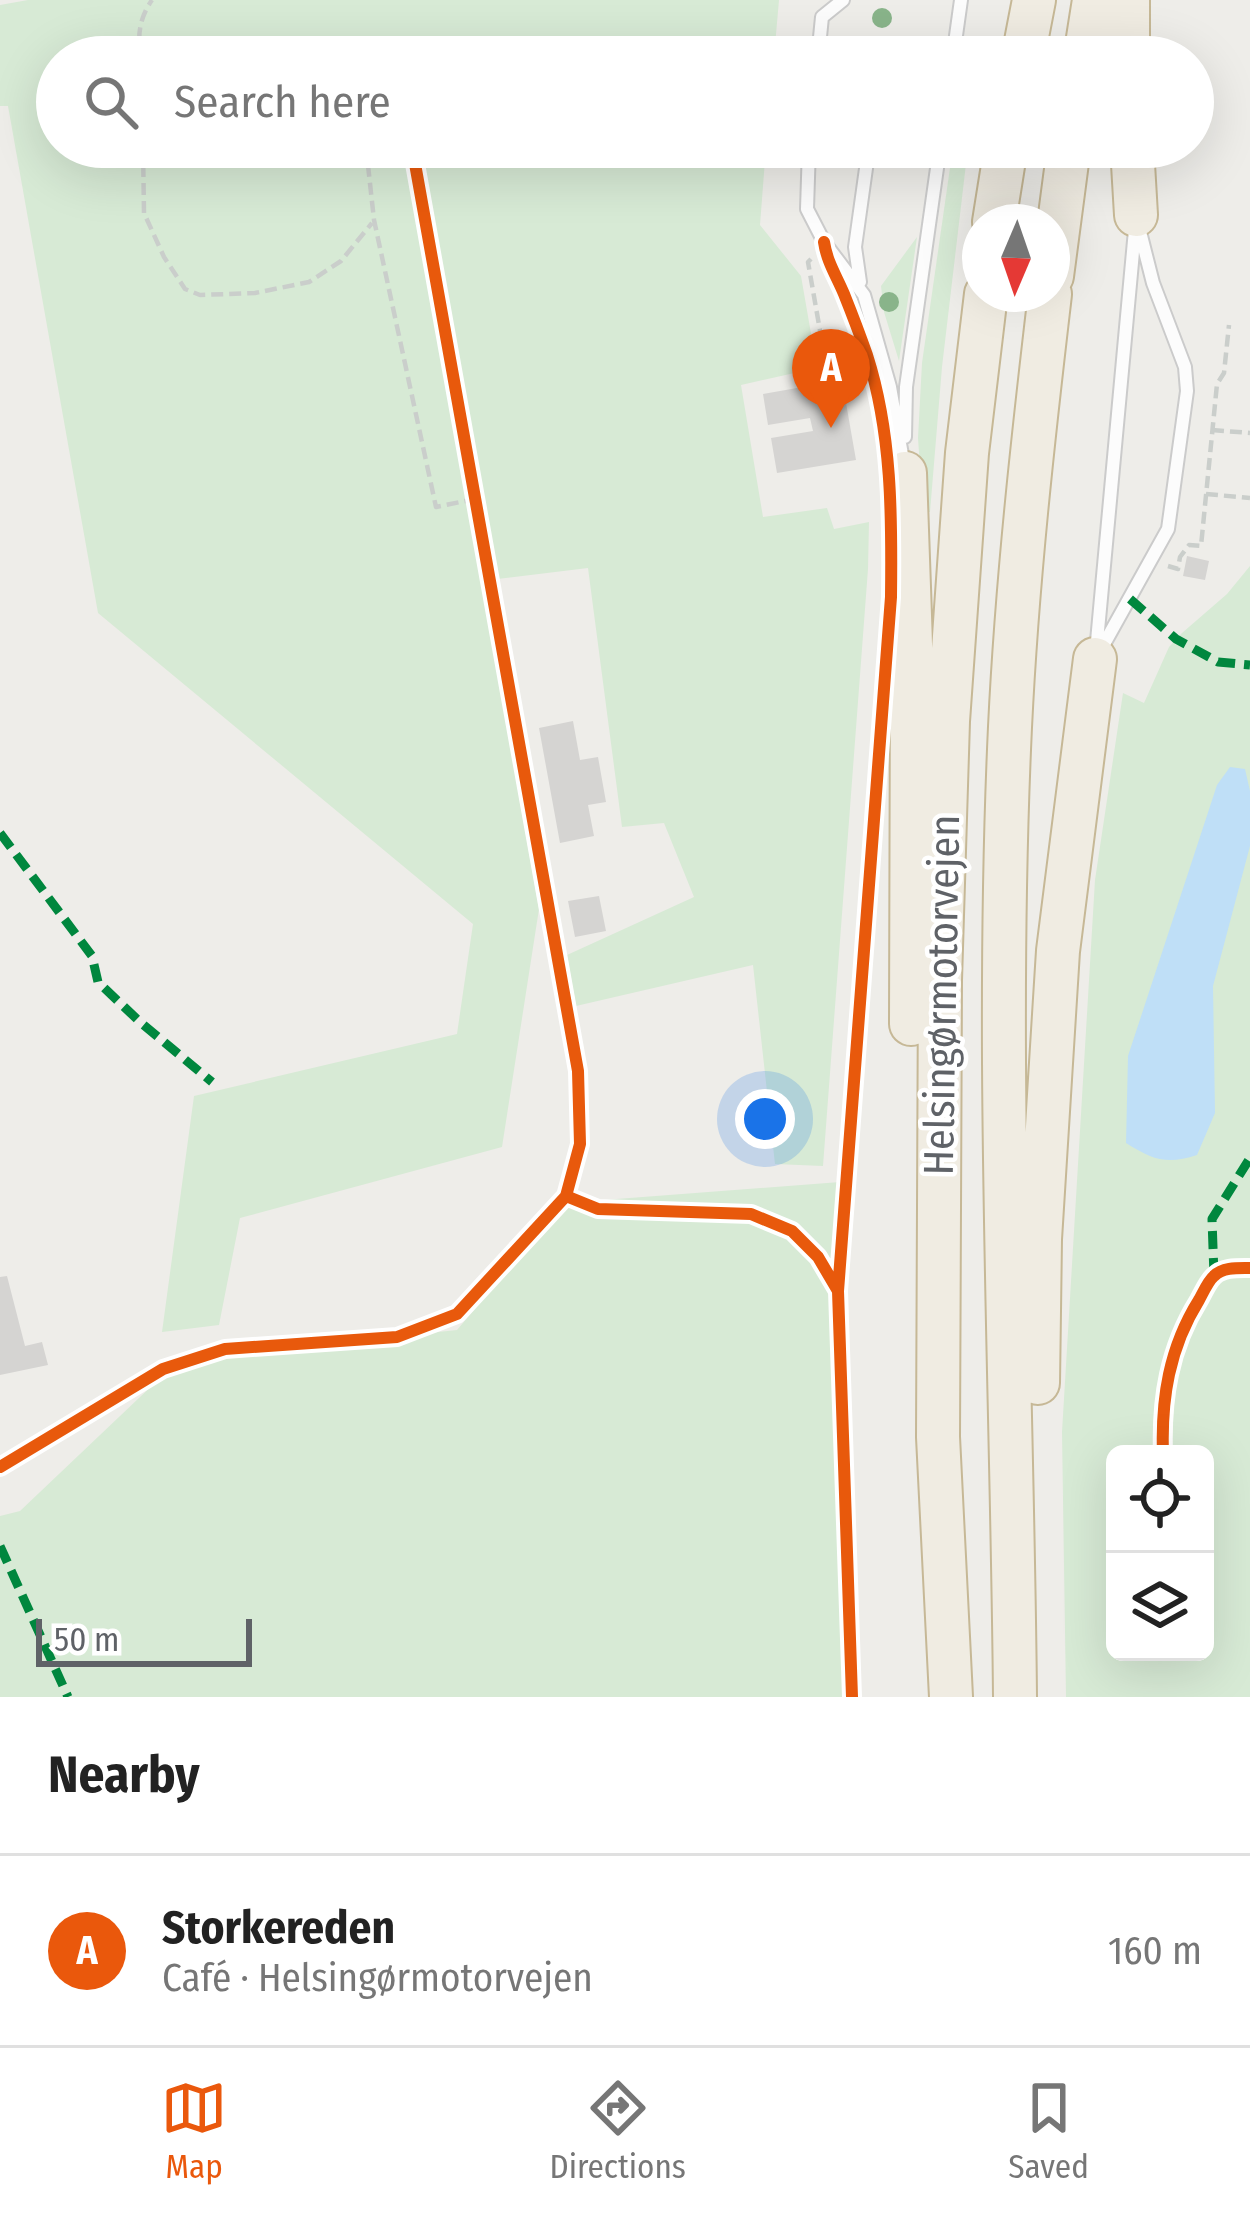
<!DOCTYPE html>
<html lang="en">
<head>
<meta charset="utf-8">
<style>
	body { margin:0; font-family:"Fira Sans Condensed",sans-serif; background:#f6f6f6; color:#222 }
	.controls { position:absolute; right:36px; bottom:36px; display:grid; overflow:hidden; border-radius:18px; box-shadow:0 12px 48px #0002 }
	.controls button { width:108px; height:108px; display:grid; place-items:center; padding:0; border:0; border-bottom:3px solid #e0e0e0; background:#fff; color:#222; font:60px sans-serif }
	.compass { position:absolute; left:962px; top:204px; width:108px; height:108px; border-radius:50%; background:#fff; box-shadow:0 12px 48px #0002; rotate:182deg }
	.scale { position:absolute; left:36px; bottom:30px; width:216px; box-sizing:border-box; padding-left:12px; border:6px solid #5f6267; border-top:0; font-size:33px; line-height:42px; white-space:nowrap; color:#5f6267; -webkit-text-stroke:9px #fff; paint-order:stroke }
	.you { position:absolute; left:765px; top:1119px; width:42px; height:42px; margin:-30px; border:9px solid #fff; border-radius:50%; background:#1a73e8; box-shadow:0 0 0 18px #1a73e833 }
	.badge { display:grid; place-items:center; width:78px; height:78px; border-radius:50%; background:#ea580c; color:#fff; font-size:39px; font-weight:700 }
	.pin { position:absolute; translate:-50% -99px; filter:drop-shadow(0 3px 6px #0008) }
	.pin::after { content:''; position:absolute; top:63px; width:42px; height:36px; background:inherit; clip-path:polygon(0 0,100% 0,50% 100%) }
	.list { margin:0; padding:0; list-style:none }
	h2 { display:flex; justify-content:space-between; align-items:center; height:156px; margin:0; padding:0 48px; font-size:51px }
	h2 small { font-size:39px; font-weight:400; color:#767676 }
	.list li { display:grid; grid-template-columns:78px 1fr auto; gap:36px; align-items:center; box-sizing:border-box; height:192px; padding:0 48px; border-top:3px solid #e0e0e0 }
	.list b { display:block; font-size:45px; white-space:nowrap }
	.list p { margin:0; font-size:39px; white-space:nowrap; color:#767676 }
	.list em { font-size:39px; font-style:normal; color:#767676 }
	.icon { flex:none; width:66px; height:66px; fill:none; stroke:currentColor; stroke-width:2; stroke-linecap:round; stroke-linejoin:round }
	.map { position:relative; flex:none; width:1250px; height:1697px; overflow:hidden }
	.search { position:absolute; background:#fff; box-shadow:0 12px 48px #0002; left:36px; right:36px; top:36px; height:132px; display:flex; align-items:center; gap:30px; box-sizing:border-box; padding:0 42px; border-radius:66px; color:#767676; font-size:45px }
	.sheet { height:348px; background:#fff }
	nav { display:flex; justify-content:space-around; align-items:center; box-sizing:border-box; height:168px; border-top:3px solid #e0e0e0; background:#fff; font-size:33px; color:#767676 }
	nav a { display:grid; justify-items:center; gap:6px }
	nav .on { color:#ea580c }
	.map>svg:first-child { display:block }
	.green { fill:#d7ead5; fill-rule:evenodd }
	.water { fill:#bfdff7 }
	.building { fill:#d5d4d2 }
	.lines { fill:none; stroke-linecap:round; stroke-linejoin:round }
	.lane-casing { stroke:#cbcbcb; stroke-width:16 }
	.highway-casing { stroke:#c6b896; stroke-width:46 }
	.path { stroke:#cacecb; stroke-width:4.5; stroke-dasharray:12 6; stroke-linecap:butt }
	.lane { stroke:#fcfcfc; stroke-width:12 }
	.highway { stroke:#f0ece2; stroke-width:42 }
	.quiet { stroke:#00873e; stroke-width:9; stroke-dasharray:18 9; stroke-linecap:butt }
	.cycleway-casing { stroke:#fff; stroke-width:20 }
	.cycleway { stroke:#e8590c; stroke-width:12 }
	.tree { fill:#89b48a }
	.labels { text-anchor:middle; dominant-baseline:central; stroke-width:9; stroke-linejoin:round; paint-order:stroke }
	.street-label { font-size:42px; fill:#5f6267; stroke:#fff }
</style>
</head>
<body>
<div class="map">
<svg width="1250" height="1697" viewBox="0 0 1250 1697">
	<rect width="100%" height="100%" fill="#eeede9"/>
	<path class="green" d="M28 0H779L774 57H57V147H766L760 225 801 276 817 368 741 385 763 517 827 508 834 529 869 522 868 569 823 1166 775 1164 753 965 576 1006 567 955 694 897 664 823 622 827 588 568 481 581 539 909 502 1147 240 1218 219 1325 162 1332 194 1096 457 1034 473 924 98 613 8 106H0V5Z
		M953 147H968L942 367 930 512H923L918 438 922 363Z
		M917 237 899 361 884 312 881 286Z
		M1250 566V1697H1066L1062 1432 1095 880 1123 693 1144 703 1169 647 1182 633 1227 594ZM1115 1454H1205V1652H1115Z
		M853 1181 838 1291 861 1697H0V1516L20 1511 180 1359 457 1330 564 1203Z"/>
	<path class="water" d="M1230 767 1245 769 1250 791V846L1213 986 1215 1113 1197 1155C1167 1165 1153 1160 1126 1143L1128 1056 1217 785Z"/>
	<path class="building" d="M842 380 856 460 777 473 771 438 813 431 810 418 768 425 763 394Z
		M1187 556 1209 561 1205 580 1183 576Z
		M573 721 580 760 598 757 606 802 588 805 594 836 560 843 539 728Z
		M599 896 606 931 575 937 568 901Z
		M7 1276 25 1346 42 1342 48 1365 0 1375V1277Z"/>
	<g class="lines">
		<defs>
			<path id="lane" d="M818 57 822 17 843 0
				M953 57 961 0
				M809 147 807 209 824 242 864 295 890 387 904 466
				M860 282 855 247 869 147
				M905 437 906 387 940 147
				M1096 652 1135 230
				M1099 653 1168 529 1187 391 1185 367 1153 283 1137 220"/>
			<path id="highway" d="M1023 57 1034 0
				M1085 57 1094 0
				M1128 57V0
				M1132 147 1136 215
				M994 222 1006 147
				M1052 276 1069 147
				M905 473 912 673 911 1024
				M1038 1383 1040 1239 1058 951 1095 659
				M951 1697 938 1437 940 980 948 721 967 453 986 294
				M1015 1697C1012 1374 995 1050 1010 727 1017 582 1033 438 1050 294"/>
		</defs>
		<use href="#lane" class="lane-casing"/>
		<use href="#highway" class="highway-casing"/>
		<path class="path" d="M142 57C136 37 140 17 152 0
			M389 57 395 50
			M143 147 144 213 164 257 185 289 200 295 255 293 309 282 341 261 372 223
			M366 147 374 220 436 507 475 499
			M811 259 808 262 829 382
			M1212 430 1250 433
			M1206 494 1250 498
			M1168 566 1178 569 1180 557 1189 545 1201 546 1217 384 1224 373 1229 325"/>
		<use href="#lane" class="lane"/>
		<use href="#highway" class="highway"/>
		<path class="quiet" d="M1130 599 1176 639 1218 662 1250 665
			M0 833 92 956 98 982 140 1022 212 1082
			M1214 1276 1212 1219 1250 1158
			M0 1546 68 1697"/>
		<defs>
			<path id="cycleway" d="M824 242C827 262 836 275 844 294 852 314 860 335 867 355 892 433 892 516 891 597L838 1291
				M566 1196 598 1209 751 1214 792 1231 818 1257 838 1291 852 1697
				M1163 1454C1161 1399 1169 1348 1199 1300 1203 1293 1208 1281 1214 1276 1223 1267 1238 1268 1250 1268
				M0 1467 163 1369 225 1349 397 1337 457 1314 566 1196 580 1144 578 1071 412 147"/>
		</defs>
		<use href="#cycleway" class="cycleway-casing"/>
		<use href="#cycleway" class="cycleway"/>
	</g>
	<g class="tree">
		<circle cx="882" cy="18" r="10"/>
		<circle cx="889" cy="302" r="10"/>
	</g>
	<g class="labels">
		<g class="street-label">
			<text transform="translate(942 995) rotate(-89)">Helsingørmotorvejen</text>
		</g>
	</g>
</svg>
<div class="controls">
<button><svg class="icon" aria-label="locate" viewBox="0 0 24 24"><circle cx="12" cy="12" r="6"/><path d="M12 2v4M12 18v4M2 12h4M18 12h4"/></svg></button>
<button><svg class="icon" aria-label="layers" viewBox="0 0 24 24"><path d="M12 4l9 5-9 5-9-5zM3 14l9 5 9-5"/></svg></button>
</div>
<svg class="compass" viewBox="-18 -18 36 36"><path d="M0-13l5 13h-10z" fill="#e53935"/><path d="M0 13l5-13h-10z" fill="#767676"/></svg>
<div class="scale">50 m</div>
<div class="you"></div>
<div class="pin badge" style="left:831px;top:428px">A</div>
<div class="search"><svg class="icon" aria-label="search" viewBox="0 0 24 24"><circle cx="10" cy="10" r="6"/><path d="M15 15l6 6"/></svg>Search here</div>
</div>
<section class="sheet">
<h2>Nearby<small></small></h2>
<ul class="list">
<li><span class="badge">A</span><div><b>Storkereden</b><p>Café · Helsingørmotorvejen</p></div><em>160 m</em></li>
</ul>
</section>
<nav>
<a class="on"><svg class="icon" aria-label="map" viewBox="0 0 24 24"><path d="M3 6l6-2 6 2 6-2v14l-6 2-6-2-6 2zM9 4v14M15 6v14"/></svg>Map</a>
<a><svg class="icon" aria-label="directions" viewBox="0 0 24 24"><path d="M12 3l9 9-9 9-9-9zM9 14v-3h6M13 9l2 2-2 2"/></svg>Directions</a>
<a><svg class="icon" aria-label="saved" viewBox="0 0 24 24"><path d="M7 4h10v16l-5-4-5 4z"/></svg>Saved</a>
</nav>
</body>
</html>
